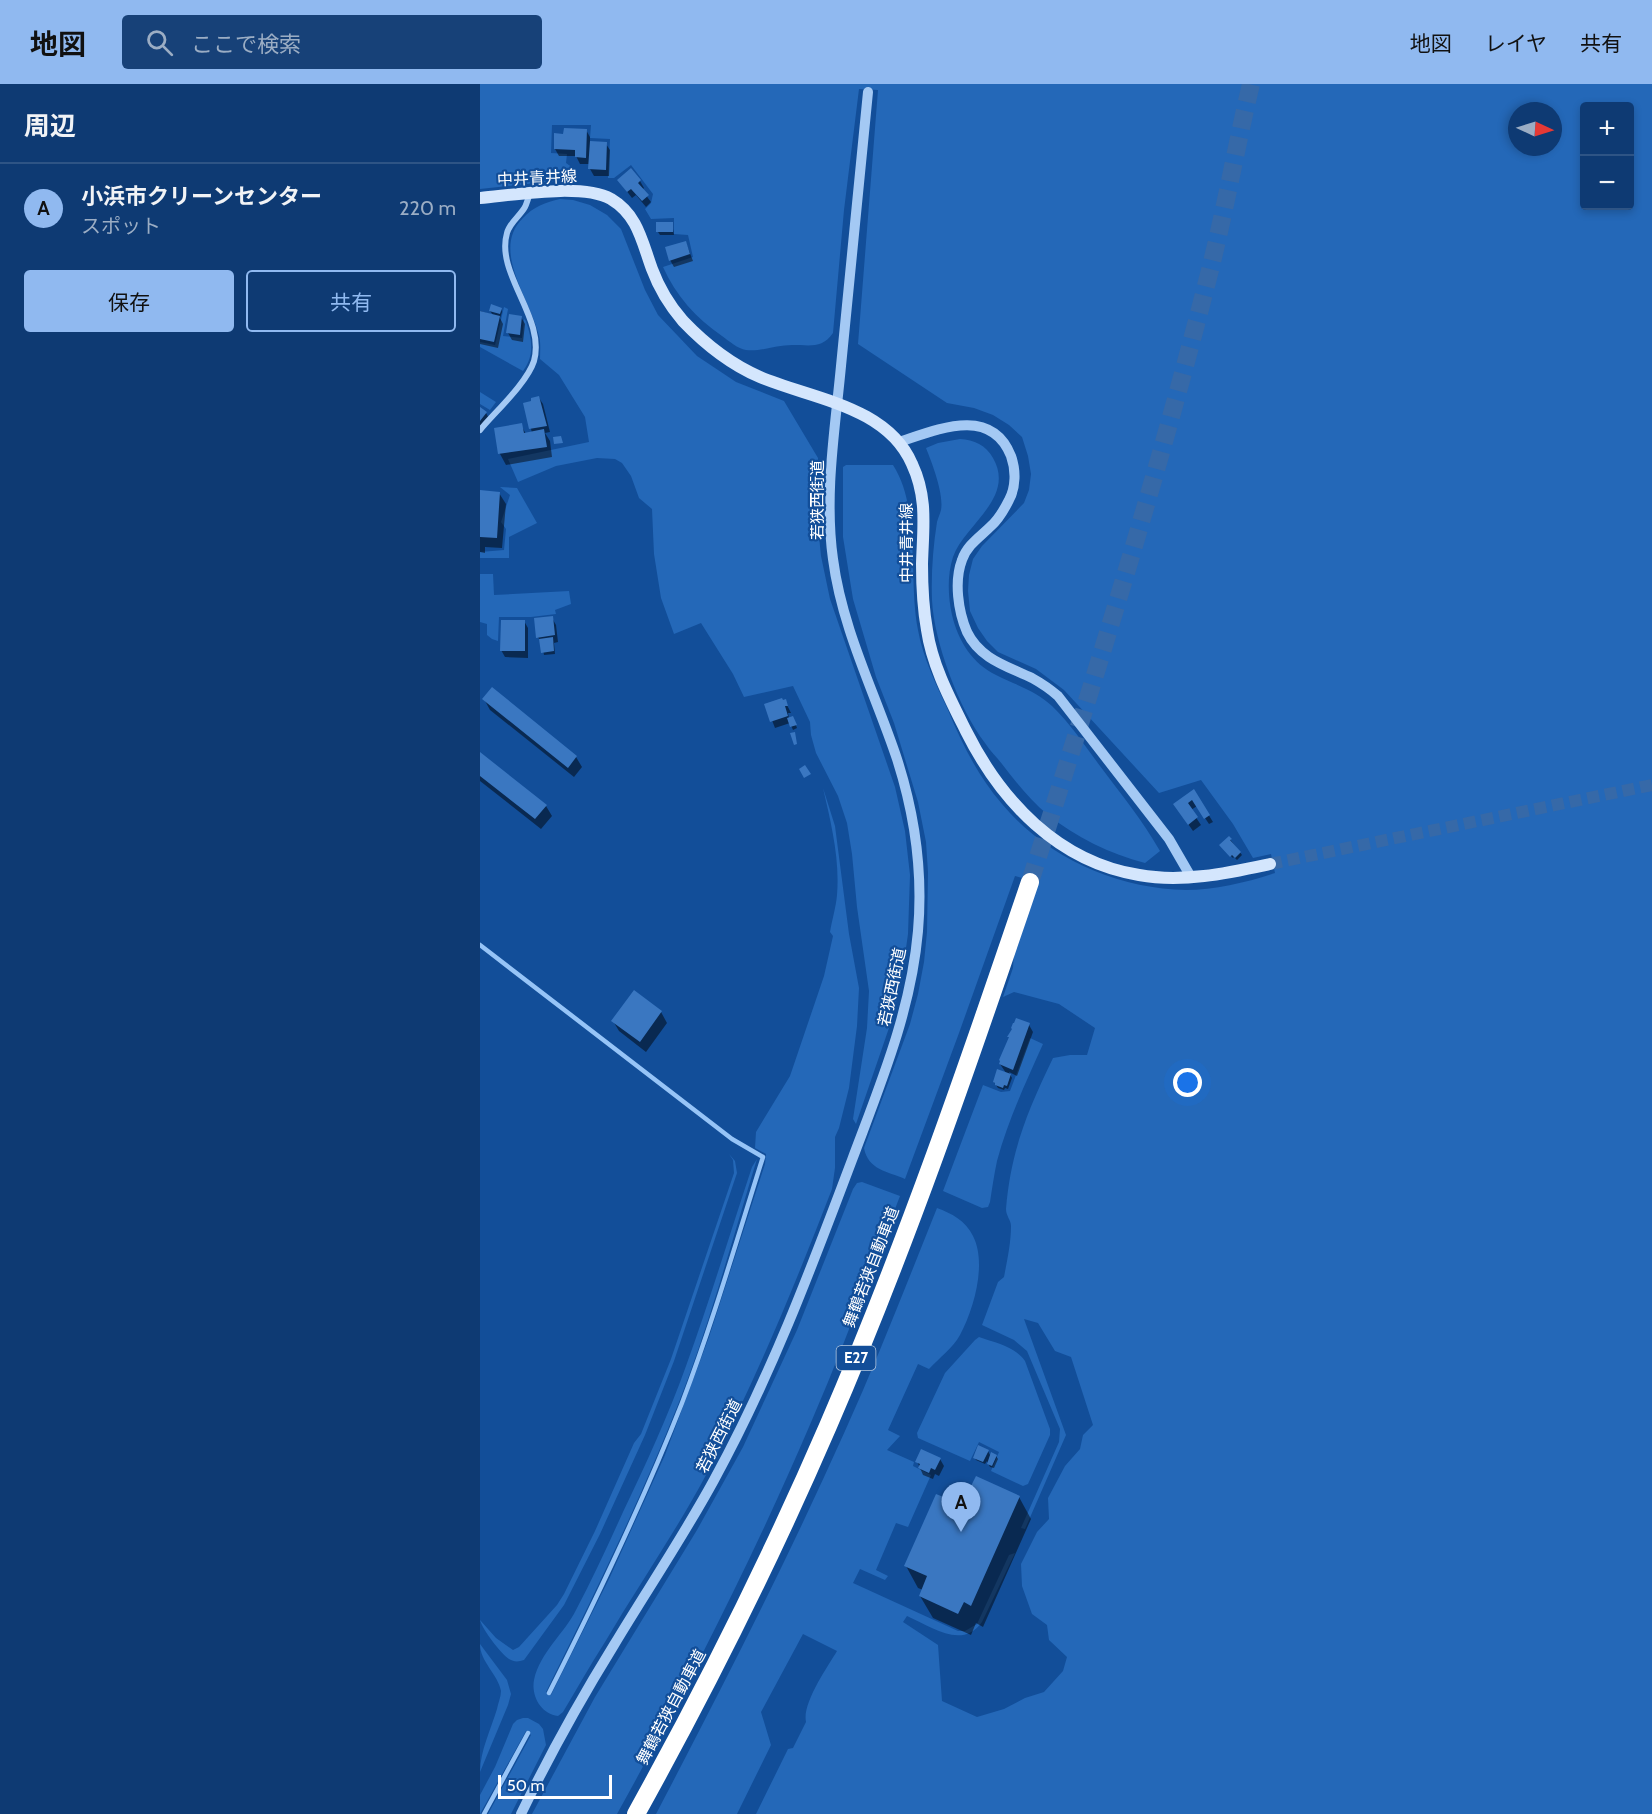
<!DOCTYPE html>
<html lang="ja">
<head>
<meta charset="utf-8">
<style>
	body { margin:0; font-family:Cabin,"Noto Sans JP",sans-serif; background:#174178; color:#f1f3f6 }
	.controls { position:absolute; right:18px; top:18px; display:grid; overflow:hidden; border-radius:6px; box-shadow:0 3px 9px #0003 }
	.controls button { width:54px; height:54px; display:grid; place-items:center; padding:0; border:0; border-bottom:2px solid #2e5485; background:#0e3a73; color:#f1f3f6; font:30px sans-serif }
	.compass { position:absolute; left:1028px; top:18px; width:54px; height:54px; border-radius:50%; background:#0e3a73; box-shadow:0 3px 9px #0003; rotate:94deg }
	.scale { position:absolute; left:18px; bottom:15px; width:114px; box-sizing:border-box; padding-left:6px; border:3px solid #fff; border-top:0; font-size:16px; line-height:21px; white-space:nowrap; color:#fff; -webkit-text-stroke:4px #124e99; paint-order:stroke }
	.you { position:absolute; left:708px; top:999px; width:21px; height:21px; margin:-15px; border:4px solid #fff; border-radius:50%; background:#1a73e8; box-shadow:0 0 0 9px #1a73e833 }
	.badge { display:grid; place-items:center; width:39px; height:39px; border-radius:50%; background:#90b9f0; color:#111; font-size:20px; font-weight:700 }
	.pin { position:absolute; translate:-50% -50px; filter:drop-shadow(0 2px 3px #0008) }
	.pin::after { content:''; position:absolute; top:32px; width:21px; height:18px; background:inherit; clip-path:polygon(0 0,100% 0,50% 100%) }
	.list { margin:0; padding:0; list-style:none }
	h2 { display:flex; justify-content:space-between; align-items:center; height:78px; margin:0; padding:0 24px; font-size:26px }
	h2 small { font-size:20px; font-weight:400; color:#9badc4 }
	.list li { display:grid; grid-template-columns:39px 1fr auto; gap:18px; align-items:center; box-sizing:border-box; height:90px; padding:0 24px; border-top:2px solid #2e5485 }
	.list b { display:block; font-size:22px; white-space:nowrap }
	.list p { margin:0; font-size:20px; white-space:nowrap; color:#9badc4 }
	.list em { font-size:20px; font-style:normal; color:#9badc4 }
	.actions { display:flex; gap:12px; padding:18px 24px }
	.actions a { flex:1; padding:14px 0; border:2px solid #90b9f0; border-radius:6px; text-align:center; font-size:21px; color:#90b9f0 }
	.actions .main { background:#90b9f0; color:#111 }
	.icon { flex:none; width:33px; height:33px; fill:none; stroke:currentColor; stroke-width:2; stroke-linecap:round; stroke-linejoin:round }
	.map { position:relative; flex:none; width:1172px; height:1730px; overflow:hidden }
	header { display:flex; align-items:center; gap:36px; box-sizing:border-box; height:84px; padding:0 30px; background:#90b9f0; color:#111 }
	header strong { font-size:28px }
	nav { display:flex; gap:33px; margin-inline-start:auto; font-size:21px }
	.search { width:420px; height:54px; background:#174178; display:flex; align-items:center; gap:15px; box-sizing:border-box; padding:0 21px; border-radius:6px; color:#9badc4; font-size:22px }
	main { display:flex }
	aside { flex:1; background:#0e3a73 }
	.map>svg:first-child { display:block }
	.green { fill:#2468b8; fill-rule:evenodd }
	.shadow { fill:#0007 }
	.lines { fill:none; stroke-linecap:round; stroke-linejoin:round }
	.stream { stroke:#96c4f7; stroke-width:4.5 }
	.building { fill:#3a77c1 }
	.secondary-tunnel { stroke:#3669a8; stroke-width:12; stroke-dasharray:12 6; stroke-linecap:butt }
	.motorway-tunnel { stroke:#3669a8; stroke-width:18; stroke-dasharray:18 9; stroke-linecap:butt }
	.minor { stroke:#a4c9f4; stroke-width:6 }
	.tertiary { stroke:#a4c9f4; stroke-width:10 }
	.secondary { stroke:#d4e6fd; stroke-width:12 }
	.motorway { stroke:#fff; stroke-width:18 }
	.labels { text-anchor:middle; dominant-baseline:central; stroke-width:4.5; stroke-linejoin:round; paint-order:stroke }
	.shield { fill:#124e99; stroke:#b8cae0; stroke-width:1.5 }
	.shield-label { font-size:15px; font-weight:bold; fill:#fff }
	.street-label { font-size:16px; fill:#fff; stroke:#124e99 }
</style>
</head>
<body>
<header>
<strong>地図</strong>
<div class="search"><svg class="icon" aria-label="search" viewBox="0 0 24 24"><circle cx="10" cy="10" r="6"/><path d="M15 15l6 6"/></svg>ここで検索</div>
<nav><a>地図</a><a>レイヤ</a><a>共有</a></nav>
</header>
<main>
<aside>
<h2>周辺<small></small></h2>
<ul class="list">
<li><span class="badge">A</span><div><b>小浜市クリーンセンター</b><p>スポット</p></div><em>220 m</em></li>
</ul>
<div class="actions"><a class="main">保存</a><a>共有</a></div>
</aside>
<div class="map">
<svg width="1172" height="1730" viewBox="0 0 1172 1730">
	<rect width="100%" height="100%" fill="#124e99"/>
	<path class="green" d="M0 0H1172V1730H276L308 1665 313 1664 326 1638C322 1619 347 1584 357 1567L323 1550 281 1628 291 1661 257 1730H176C242 1604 307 1477 365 1347 398 1274 427 1199 457 1124 471 1129 486 1137 493 1152 507 1179 494 1225 480 1251 473 1264 459 1274 449 1285L438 1280 408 1346 420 1352 407 1366 434 1378 433 1382 451 1391 428 1443 416 1439 396 1486 408 1492 405 1496 380 1485 373 1499 478 1547H485L497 1540 529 1471 535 1469 502 1538C482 1566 452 1543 427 1532L423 1538 458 1561 462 1617 497 1633 524 1625 545 1614 564 1608 583 1587 587 1573 569 1556 567 1541 552 1530 542 1502 541 1480 557 1448 569 1435 568 1414 585 1382 600 1365 603 1351 613 1341 591 1273 575 1267 558 1239 544 1235 586 1351 545 1445 541 1444 579 1358 580 1345 547 1267 534 1256 502 1241 518 1198 524 1193C527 1177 531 1159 531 1142 531 1136 526 1132 526 1125 531 1066 548 1026 573 974L590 971H607L615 944 579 920 534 908 523 913 533 884 534 868 556 798 535 792 479 949 425 1095C407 1087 388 1086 384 1064L430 940 438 910 444 878 447 848 448 788 446 758 438 718 414 639 396 593 373 515 363 453V383L366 381H413C441 424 428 495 438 546 443 574 456 600 468 626 482 660 498 692 522 720 566 773 637 805 706 806 735 806 768 798 795 789L791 770 773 774 753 740 721 696 679 709 584 606 556 585 518 568 507 557 498 544 490 527 488 507 489 491 493 475 502 462 544 419 549 406 551 390 548 372 542 353 529 341 513 331 494 324 467 319 378 260 398 6 379 5 364 126 353 249C342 265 330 261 312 261 296 261 280 268 266 266 258 265 249 257 242 252 216 234 196 212 183 183L213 173 208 151 194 150V134L171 135 165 125 171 119 173 110 151 81 134 94H128L130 55 110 54 111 41H72L71 69 87 70 86 79 93 84V93L86 96 0 105ZM1104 22H1150V122H1104ZM1037 27H1073V63H1037Z
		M80 115 93 116 110 121 127 131 141 145 165 206 178 231 217 272 256 298 304 317 338 374 339 452 341 472 350 515 415 703 425 747 430 791 428 850 421 899 410 941 376 1040 373 1035 387 944 389 907 377 823 372 770 367 739 358 712 336 669 331 651 330 638 313 602 264 613 253 590 221 539 194 550 181 514 174 470 172 425 159 414 151 392 142 379 135 375 117 374 76 382 38 398 28 375 109 358 105 333 79 291 60 275C60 267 61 259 59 252 51 216 10 166 43 134 53 123 66 118 80 115Z
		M24 223 28 225 23 252 42 254 44 235 46 237C52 255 55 271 43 287L0 263V258L15 261Z
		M0 308 16 318 10 326 0 320Z
		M480 355C494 356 506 361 513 374 536 414 484 441 473 473 467 491 468 513 472 531 478 557 493 580 516 591 536 601 556 607 572 622 590 639 605 662 620 682 641 710 663 737 680 767L665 779C630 770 596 753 568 731 550 716 536 698 522 680 517 673 510 667 505 659 479 625 454 558 452 516 451 490 453 463 457 438 458 434 460 430 461 426 464 410 452 379 446 364L458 359Z
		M20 403 37 404 57 439 29 453V474H0V468L24 466 26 445 21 438 30 411Z
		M0 490H13L14 511 89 507 91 520 75 526 76 530 51 533H19L18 557 12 555 7 551V540L0 538Z
		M343 704 355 742 369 850 379 904 377 942 369 1004 359 1044 355 1053V1084L352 1105C314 1203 275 1299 226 1391 195 1449 158 1502 125 1558 110 1581 97 1605 83 1628L78 1632C61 1630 51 1612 54 1596 60 1568 84 1550 96 1526 113 1494 128 1461 143 1428 166 1380 188 1332 206 1282 230 1216 250 1149 272 1083L277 1075C252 1156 230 1239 199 1318 160 1417 113 1513 66 1608L71 1611 130 1493 185 1371 229 1253 285 1080 286 1070 275 1064 276 1048 310 992 344 892 353 852 350 848C352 836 356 823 357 811 360 775 351 739 343 704Z
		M550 954 563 960C546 998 528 1036 517 1077 514 1091 512 1105 510 1118L508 1123 502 1124 463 1107 503 1001 521 1008 530 1007Z
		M249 1070 255 1077 257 1089 194 1277 165 1351 120 1450 84 1521 44 1576C38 1578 34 1578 29 1575 21 1570 2 1545 0 1536L16 1554 33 1566 39 1563 77 1521 84 1510 115 1447 154 1359 161 1350 191 1275 254 1089 253 1076Z
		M382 1098 420 1112C391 1187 364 1262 332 1336 275 1470 208 1602 137 1730H52L115 1613 217 1446 263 1363 317 1246 373 1105 377 1099Z
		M499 1253C516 1259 534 1262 545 1277L570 1345V1351L548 1400 543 1402 511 1387 519 1368 499 1358 490 1377 438 1354 437 1349 465 1289 495 1256Z
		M0 1560 27 1596 31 1610 28 1621 0 1688C0 1667 11 1645 17 1625 18 1619 21 1613 21 1607 18 1590 0 1578 0 1560Z
		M43 1634H48L59 1640 63 1645 66 1661 31 1730H8L51 1651 46 1647 0 1730V1711L15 1683 33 1640 37 1636Z"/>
	<path class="shadow" d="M106 46 110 53V59L126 60 130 66 129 92H114L110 85V80H100L96 72H79L75 65Z
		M151 86 160 97 164 104 162 106 171 118 166 123 156 111 152 114 139 97Z
		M192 139 194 151H180L178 148Z
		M206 159 213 177 194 183 190 176Z
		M21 225 22 228 20 234 23 240 18 264 0 260V227L13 231 10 227Z
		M41 233 45 240 43 258 32 256 28 249Z
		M59 314 63 320 70 348 65 349 70 357 72 373 26 381 20 370 15 346 41 341 46 350 52 349 45 320 53 319Z
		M0 325 6 329 10 336 0 349Z
		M0 408 19 409 26 420 22 464 5 463V469L0 468Z
		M72 534 76 541 78 558 74 559 75 570 64 571 62 560 58 553Z
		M44 537 48 544V574L25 573 21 566Z
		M4 615 96 673 102 683 94 693 10 626Z
		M305 617 311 629H308L309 634 314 636 317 644 313 646 310 639 295 644 286 621Z
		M0 670 66 722 72 732 61 745 0 697Z
		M714 707 733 738 729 740 717 722 711 726 721 741 713 747 699 727Z
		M749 754 762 771 757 776 754 773 753 774 743 764Z
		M181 928 187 939 166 968 139 947 133 937Z
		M549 941 553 948 537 992 529 988 532 994 528 1005 525 1004 524 1006 518 1004 514 998 526 989 520 980Z
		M508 1367 511 1373 516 1372 518 1375 514 1384 510 1383 507 1377 505 1380 496 1376 495 1374Z
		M460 1375 464 1382 459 1392 455 1390 453 1395 443 1391 437 1377Z
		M539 1413 551 1435 503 1543 496 1539 491 1551 453 1534 440 1512 443 1506 438 1504 426 1482 481 1414Z"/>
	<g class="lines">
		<path class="stream" d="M0 861 252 1055 283 1073C257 1155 233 1238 202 1319 163 1418 117 1514 69 1609
			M4 1730 48 1649"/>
	</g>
	<path class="building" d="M84 44 107 45 106 74 95 73V66L74 65V49L83 50Z
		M110 57 127 58 126 86 108 85Z
		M151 84 161 96 158 99 169 111 162 117 151 105 147 108 137 96Z
		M176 138H193V148H176Z
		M206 157 210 170 189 177 185 163Z
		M11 220 22 224 20 230 9 227Z
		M0 227 20 232 14 258 0 255Z
		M29 230 42 232 40 251 26 249Z
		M59 312 67 342 49 345 43 319 51 317V314Z
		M0 323 7 328 0 337Z
		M42 339 44 349 64 345 67 363 18 370 14 344Z
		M81 352 83 359 74 360 73 353Z
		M0 406 20 408 17 454 0 453Z
		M73 532 75 551 56 554 54 534Z
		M21 536H45V567H20Z
		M73 553 74 567 61 569 59 555Z
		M12 603 97 672 88 684 2 615Z
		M302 614 303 616 306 615 308 622H305L308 632 290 638 284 620Z
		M313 632 317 641 310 643 307 634Z
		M315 648 317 660 314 661 310 649Z
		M0 668 67 721 55 735 0 692Z
		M325 681 331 690 324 694 319 685Z
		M714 705 730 731 724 735 712 716 708 719 718 733 708 741 693 720Z
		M749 752 752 755 750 756 761 768 755 774 752 771 750 773 739 761Z
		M154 906 182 927 160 958 131 937Z
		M536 934 550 939 533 986 519 980 520 977 519 976 529 953H527L532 945 531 944 533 939H534Z
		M517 985 531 990 527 1002 524 1001 523 1004 515 1001V999L513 998Z
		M498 1361 509 1366 503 1378 493 1374Z
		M441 1365 461 1374 455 1386 451 1384 449 1389 438 1384 440 1380 435 1378Z
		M511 1368 517 1371 512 1382 507 1380Z
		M496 1392 540 1412 491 1522 484 1518 478 1530 439 1512 447 1492 424 1482 456 1410 466 1414 469 1407 481 1412 483 1406 488 1408Z"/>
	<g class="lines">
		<path class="secondary-tunnel" d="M790 780 1172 701"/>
		<path class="motorway-tunnel" d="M550 798C614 597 677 395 729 190 745 127 756 63 771 0"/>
		<path class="minor" d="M0 346C15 328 47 299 54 277 66 234 15 190 27 149 30 138 40 132 45 123 47 119 48 114 50 110"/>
		<path class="tertiary" d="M419 358C456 346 511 321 531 372 536 386 536 403 529 416 524 426 519 435 511 442 500 453 487 461 482 476 474 497 478 527 487 548 500 575 527 582 552 594 561 599 570 605 578 612L689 755 711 793
			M41 1730C69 1672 100 1616 134 1561 167 1506 203 1453 234 1396 290 1294 331 1185 372 1076 400 1001 431 928 438 847 443 789 435 731 417 675 395 609 362 545 353 475 344 411 355 346 361 282 370 191 379 100 388 8"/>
		<path class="secondary" d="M0 114C34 111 102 99 131 115 158 131 162 158 172 185 179 204 190 222 203 237 224 259 252 281 280 293 332 315 407 322 432 380 448 414 443 444 442 480 442 502 443 524 447 546 452 581 470 615 486 647 521 717 578 778 659 791 703 799 748 789 790 780"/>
		<path class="motorway" d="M156 1730C226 1604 291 1474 348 1342 425 1164 488 981 550 798"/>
	</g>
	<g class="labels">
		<rect class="shield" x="356.5" y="1262" width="39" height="24" rx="4.5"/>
		<g class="shield-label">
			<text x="376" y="1274">E27</text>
		</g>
		<g class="street-label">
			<text transform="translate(57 94) rotate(-3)">中井青井線</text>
			<text transform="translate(337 416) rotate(-90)">若狭西街道</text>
			<text transform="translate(426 459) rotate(-90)">中井青井線</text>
			<text transform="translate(412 903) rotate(-78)">若狭西街道</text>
			<text transform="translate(391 1183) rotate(-69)">舞鶴若狭自動車道</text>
			<text transform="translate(239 1352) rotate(-63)">若狭西街道</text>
			<text transform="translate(191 1623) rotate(-62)">舞鶴若狭自動車道</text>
		</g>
	</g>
</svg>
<div class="controls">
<button>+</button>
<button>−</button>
</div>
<svg class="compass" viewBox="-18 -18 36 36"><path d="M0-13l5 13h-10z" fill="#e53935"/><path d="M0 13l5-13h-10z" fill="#9badc4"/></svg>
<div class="scale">50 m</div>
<div class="you"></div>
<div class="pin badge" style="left:481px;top:1448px">A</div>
</div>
</main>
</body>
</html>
